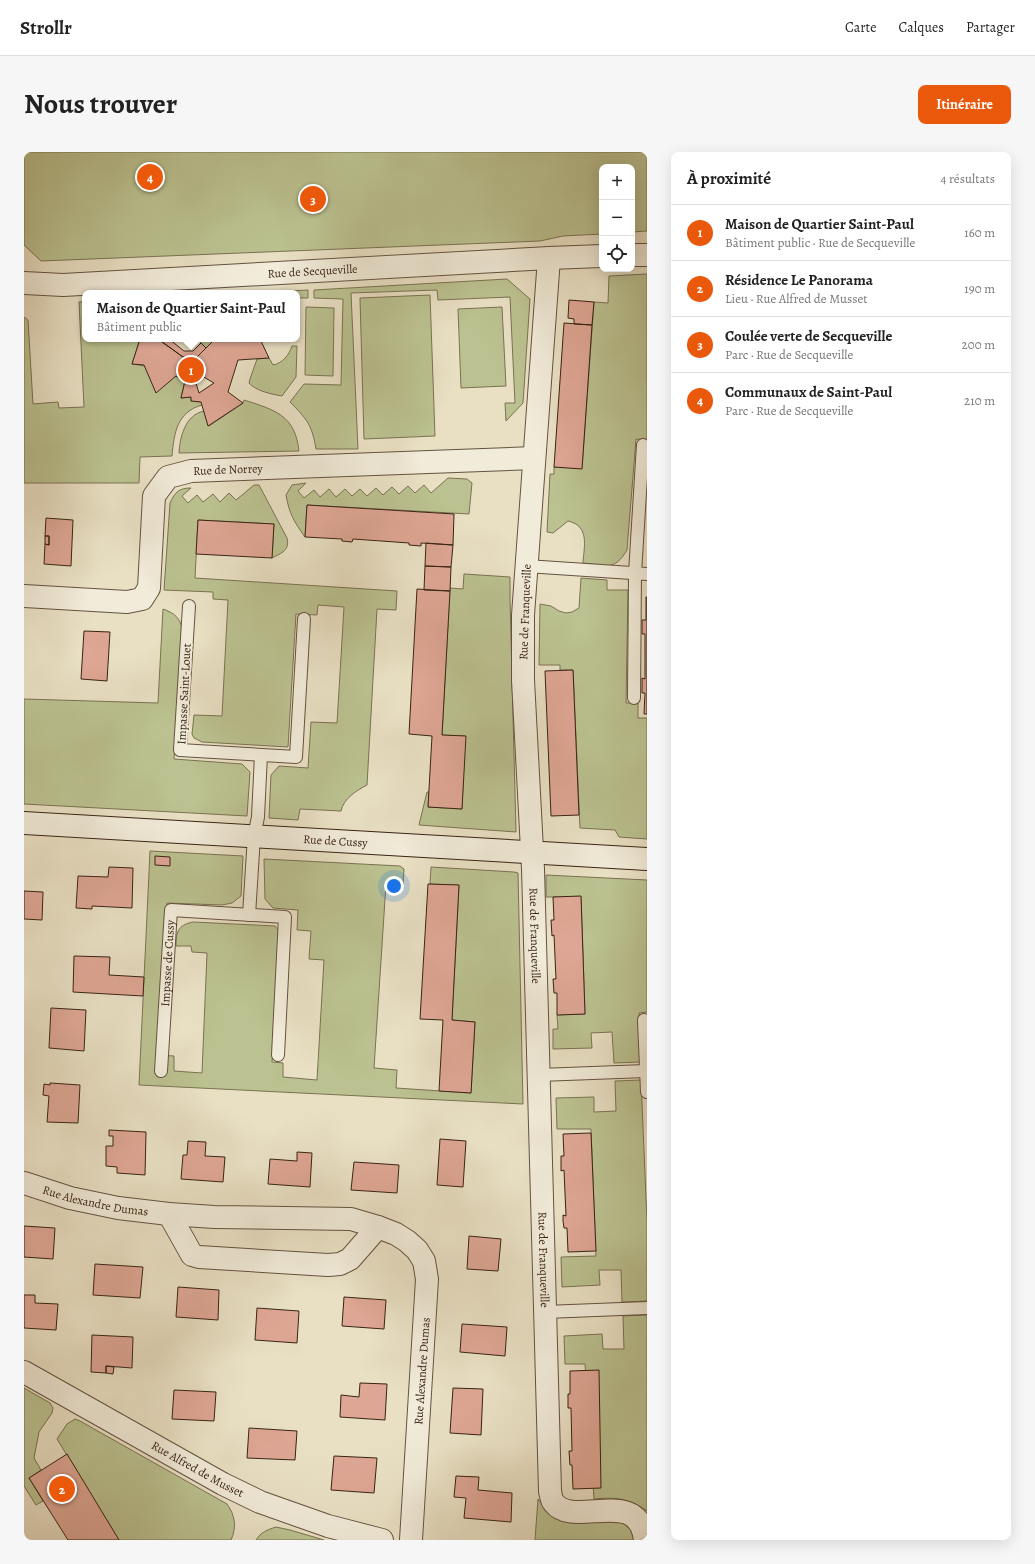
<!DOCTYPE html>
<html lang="fr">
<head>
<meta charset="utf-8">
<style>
	body { margin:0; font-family:Alegreya,serif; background:#f6f6f6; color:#222 }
	.controls { position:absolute; right:12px; top:12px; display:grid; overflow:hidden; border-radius:8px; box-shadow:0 4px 16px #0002 }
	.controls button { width:36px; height:36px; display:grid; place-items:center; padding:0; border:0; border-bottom:1px solid #e0e0e0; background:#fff; color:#222; font:20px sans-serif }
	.you { position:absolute; left:370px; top:734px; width:14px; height:14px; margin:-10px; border:3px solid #fff; border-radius:50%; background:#1a73e8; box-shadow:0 0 0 6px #1a73e833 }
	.badge { display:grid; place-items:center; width:26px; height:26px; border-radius:50%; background:#ea580c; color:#fff; font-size:13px; font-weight:700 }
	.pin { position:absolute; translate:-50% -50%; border:2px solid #fff; box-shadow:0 1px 4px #0006 }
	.popup { position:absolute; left:58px; top:138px; width:218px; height:52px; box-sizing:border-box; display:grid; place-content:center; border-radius:8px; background:#fff; filter:drop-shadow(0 1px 3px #0005); font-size:13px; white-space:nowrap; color:#767676 }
	.popup b { font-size:15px; color:#222 }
	.popup::after { content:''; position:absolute; left:50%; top:100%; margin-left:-8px; border:8px solid transparent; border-top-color:#fff }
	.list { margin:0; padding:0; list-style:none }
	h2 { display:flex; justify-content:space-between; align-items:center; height:52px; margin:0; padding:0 16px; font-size:17px }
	h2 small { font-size:13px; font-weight:400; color:#767676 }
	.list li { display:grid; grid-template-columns:26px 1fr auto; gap:12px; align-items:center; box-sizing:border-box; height:56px; padding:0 16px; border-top:1px solid #e0e0e0 }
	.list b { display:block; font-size:15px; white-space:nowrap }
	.list p { margin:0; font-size:13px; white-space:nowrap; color:#767676 }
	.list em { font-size:13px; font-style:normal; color:#767676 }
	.icon { flex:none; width:22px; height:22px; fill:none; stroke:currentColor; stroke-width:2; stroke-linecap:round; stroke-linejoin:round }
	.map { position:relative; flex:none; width:623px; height:1388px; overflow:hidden; border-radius:8px }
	header { display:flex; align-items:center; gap:24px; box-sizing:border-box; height:56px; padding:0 20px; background:#fff; border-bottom:1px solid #e0e0e0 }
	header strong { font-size:19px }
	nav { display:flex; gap:22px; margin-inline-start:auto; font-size:14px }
	.intro { display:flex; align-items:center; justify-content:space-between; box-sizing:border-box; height:96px; padding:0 24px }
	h1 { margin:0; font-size:28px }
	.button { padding:10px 18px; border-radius:8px; background:#ea580c; color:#fff; font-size:14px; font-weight:700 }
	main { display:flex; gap:24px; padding:0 24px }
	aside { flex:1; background:#fff; border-radius:8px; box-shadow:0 4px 16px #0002 }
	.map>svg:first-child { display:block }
	.green { fill:#bbc190; stroke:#7a7252 }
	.building { fill:#dea694; stroke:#392314; fill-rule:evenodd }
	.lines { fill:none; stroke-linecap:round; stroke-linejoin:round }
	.lane-casing { stroke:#655240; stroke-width:14 }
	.street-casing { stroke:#655240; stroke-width:24 }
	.secondary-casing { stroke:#392314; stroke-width:24 }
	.lane { stroke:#f1ebd9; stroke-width:12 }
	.street { stroke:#f1ebd9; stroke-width:22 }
	.secondary { stroke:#f1ebd9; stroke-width:22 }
	.labels { text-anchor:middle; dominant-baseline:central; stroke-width:4; stroke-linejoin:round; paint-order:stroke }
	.street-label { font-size:12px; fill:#392314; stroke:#f1ebd9 }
</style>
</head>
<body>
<header>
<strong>Strollr</strong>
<nav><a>Carte</a><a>Calques</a><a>Partager</a></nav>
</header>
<div class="intro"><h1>Nous trouver</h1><a class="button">Itinéraire</a></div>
<main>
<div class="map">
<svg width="623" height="1388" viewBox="0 0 623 1388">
	<rect width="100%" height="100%" fill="#e9e0c4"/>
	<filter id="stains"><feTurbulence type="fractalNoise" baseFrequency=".005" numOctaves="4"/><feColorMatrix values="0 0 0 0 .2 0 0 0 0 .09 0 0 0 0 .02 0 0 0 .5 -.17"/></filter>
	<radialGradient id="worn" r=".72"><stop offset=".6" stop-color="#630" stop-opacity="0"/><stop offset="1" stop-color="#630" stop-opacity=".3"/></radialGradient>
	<path class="green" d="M0 0H623V79L608 80V15H578V82L539 84 516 89 17 109 0 93Z
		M623 122V288L612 287 603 398C590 420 582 413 559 411 560 394 566 374 544 369L529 381 523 380 526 322H530V315L558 316 570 150 584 151 585 124Z
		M483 127 506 147 499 251 482 269 481 251H491L486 145 414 148 413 138 327 141 334 297H292C288 273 283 267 266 250L280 232 317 233 319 147 290 146V138Z
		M284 138V146H274V183L273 141H227Z
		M406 143 411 284 340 287 336 146Z
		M55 150H61V187H116L108 212C126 214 144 220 161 229L157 246 167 245V249L177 250 178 253C153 260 150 281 148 304L116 305 115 331H0V165L4 168 9 252 34 250 35 256 60 255Z
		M282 155 310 156 309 224 281 223Z
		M478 155 482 234 437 236 434 157Z
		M173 187H191L182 196Z
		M268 194H273L272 225 258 244C247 242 232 239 225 231L226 227 233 207 245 206 249 213C259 211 265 203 268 194Z
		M220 248C251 258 271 263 275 299L155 301C156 285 161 263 180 259L185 274 219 251Z
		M424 326 443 327 448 331 445 362 283 353 281 385C270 370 265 361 262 343L268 333 282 331 274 339 280 346 290 338 296 345 305 337 312 345 321 337 328 344 336 337 343 344 352 336 359 343 368 335 375 342 384 334 391 341 400 333 407 341Z
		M230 333H235L263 386C266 398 258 401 248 406L250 372 174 368 171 426 373 439 372 458 353 457 343 633C332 639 320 646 317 659L276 657 274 668 245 666 247 623 255 614 284 616 287 570 313 571 320 455 294 453 293 463 272 462 264 595 178 590 170 586 168 582 170 563 198 564 204 448 189 447V440L140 438 146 351C151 340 155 336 167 336L158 344 164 351 173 343 179 350 189 342 196 350 205 341 212 348Z
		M440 422 486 425V447L492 680 395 673 403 640H405L404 655 438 657 441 584 418 583 426 436 439 437Z
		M557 426 583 428V438H604L602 551H614V566H623V687L595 685 591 678 556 676 549 518H536V513H515L516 452 527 454 535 459 542 461 548 460 555 456Z
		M139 457C150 461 157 466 158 478L150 607 218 612 226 620 223 664 0 652V547L134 551Z
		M126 699 219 704 217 744 208 751 198 753 143 751 135 903 150 904V919L178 921 183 801 168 800 167 794H152C152 780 154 773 169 770L251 774 256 780 248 910 259 911V925L293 928 300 808 285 807 287 779 273 778 274 758 249 756 241 747 240 707 376 714 380 717 379 733 362 732 350 916 373 918 372 936 447 941 451 870 428 868 435 733 406 732 407 715 490 720 494 721 499 952 115 933Z
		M522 723 623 728V860L615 861 617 910 590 911 588 880 567 881 568 896 529 897V877H534L533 863 561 862 557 745H522Z
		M617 928 623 1069V1149L598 1150 597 1118H575L576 1133 538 1135 537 1105 572 1104 567 977H533L532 946 570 945V960L592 959 591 929Z
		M623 1163V1359C603 1346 593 1345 570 1347L561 1212H541L540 1184 578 1182 579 1197H600L599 1164Z
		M0 1236 26 1251 29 1256 28 1261 15 1280 10 1306 17 1318 5 1326 19 1349 12 1353 0 1334Z
		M51 1267 56 1269 203 1352C211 1363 213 1375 207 1388H95L33 1287 43 1272Z
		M514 1347 523 1358 593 1368 605 1373 610 1383V1388H511Z
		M252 1375 266 1378 300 1388H232C237 1380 243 1378 252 1375Z"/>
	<path class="building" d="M545 148 570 150 568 173 550 172V167L544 166Z
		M540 171 568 173 558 317 530 315Z
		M116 187H134L159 205H173L191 187H236L245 206 214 208 204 240 219 251 184 274 177 250 167 249V245L157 246 161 229 152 224 132 241 120 213 108 212ZM178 224 190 231 175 241 171 228Z
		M134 187H145L160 199H169L177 191 182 196 173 205H159Z
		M283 353 430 362 429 393 397 391V394L385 393V391L329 387 328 390 318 389V387L281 385Z
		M22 366 49 368 47 414 20 412 21 392 25 393V384H21Z
		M174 368 250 372 248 406 172 402Z
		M21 384H25V393L21 392Z
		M402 391 429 393 427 415 401 414Z
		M401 414 427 415 426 439 400 438Z
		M393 437 426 439 418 583 442 584 438 657 404 655 408 584 385 582Z
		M622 445H623V562H620L621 541H618V526L621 527V482H618V468H622Z
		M60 479 86 480 83 529 57 527Z
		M549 518 555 663 527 664 521 519Z
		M131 704 146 705V714L131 713Z
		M85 715 109 716 108 756 68 754V757L52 756 54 724 84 725Z
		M404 732 435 733 428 868 451 870 447 941 415 939 419 868 396 867Z
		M0 739 19 740 18 768 0 767Z
		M557 744 561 862 533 863V841H530L529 827H532L530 783 528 784 527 768H530L529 745Z
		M50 804 86 805 85 823 120 825 119 844 49 840Z
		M27 856 62 858 60 899 25 896Z
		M26 931 56 933 54 971 23 970 25 944 19 943 20 932 26 933Z
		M85 978 122 980 121 1023 93 1021V1015L82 1014V994H89V984H85Z
		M567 981 572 1099 544 1100 543 1076H540L539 1069V1063L542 1064 540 1018 537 1019V1004H540L539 982Z
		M416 987 442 989 439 1035 413 1033Z
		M164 989 182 990 181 1004 201 1005 199 1030 157 1027 159 1003H163Z
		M273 1000 288 1001 286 1035 244 1032 246 1007 273 1009Z
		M330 1010 375 1013 373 1041 327 1038Z
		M0 1074 31 1076 29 1107 0 1105Z
		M445 1084 477 1087 474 1119 443 1117Z
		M71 1112 119 1115 116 1146 69 1143Z
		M154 1135 195 1138 194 1168 152 1165Z
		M0 1143H11V1151L34 1152 32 1178 0 1176Z
		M320 1145 362 1148 360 1177 318 1174Z
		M233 1156 275 1159 273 1191 231 1188Z
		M438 1172 483 1175 481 1204 436 1200Z
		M68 1183 109 1185 108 1216 82 1214V1221L67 1220Z
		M82 1214 90 1215 89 1222 82 1221Z
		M575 1218 577 1336 549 1337 548 1313H546L545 1299H548L547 1256H544V1242H546V1219Z
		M336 1231 363 1232 361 1268 316 1265 317 1243 335 1245Z
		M429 1236 459 1237 457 1283 426 1281Z
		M150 1238 192 1240 190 1269 148 1267Z
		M225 1276 273 1279 271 1308 223 1306Z
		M43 1302 95 1388H44L5 1326Z
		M310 1304 353 1306 350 1341 307 1338Z
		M432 1324 455 1325 454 1338 488 1341 487 1370 440 1366 442 1346 430 1345Z"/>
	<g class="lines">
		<defs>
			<g id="lane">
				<path d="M502 414 623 422"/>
				<path d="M165 454 156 598 272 605 280 467"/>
				<path d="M610 546 611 421 619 293"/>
				<path d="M225 763 230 684 234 665 237 603"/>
				<path d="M620 868 623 940"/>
				<path id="s1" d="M137 919 147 758 261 765 254 903"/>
				<path d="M515 923 622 919"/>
				<path d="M521 1160 623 1156"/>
			</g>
			<g id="street">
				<path d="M608 103H623"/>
				<path id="s2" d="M525 106 499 463V528L509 717 526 1339C527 1343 527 1348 530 1351 550 1377 615 1333 621 1388"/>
				<path id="s3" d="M0 131 39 133 525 106 578 104"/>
				<path id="s4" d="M0 444 103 450 118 447 125 436 130 344 144 325 167 319 510 306"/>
				<path id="s5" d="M0 1031 46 1046 94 1056 145 1062 190 1065 327 1067 354 1075 372 1082 383 1089 393 1098 400 1109 403 1127 387 1388"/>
				<path d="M145 1062 168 1103 175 1105 304 1113 316 1112 326 1107 354 1075"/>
				<path id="s6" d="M0 1220 199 1332 236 1350 304 1374 358 1388"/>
			</g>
			<g id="secondary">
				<path id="s7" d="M0 671 623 707"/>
			</g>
		</defs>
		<use href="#lane" class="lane-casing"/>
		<use href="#street" class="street-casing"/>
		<use href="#secondary" class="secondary-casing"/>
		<use href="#lane" class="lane"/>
		<use href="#street" class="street"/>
		<use href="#secondary" class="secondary"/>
	</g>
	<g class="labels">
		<g class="street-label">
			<text stroke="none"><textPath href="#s3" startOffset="289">Rue de Secqueville</textPath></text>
			<text stroke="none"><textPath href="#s4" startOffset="308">Rue de Norrey</textPath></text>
			<text transform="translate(501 460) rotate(-88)">Rue de Franqueville</text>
			<text transform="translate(160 542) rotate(-87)">Impasse Saint-Louet</text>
			<text stroke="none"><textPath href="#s7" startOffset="312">Rue de Cussy</textPath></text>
			<text stroke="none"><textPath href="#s2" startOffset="679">Rue de Franqueville</textPath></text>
			<text stroke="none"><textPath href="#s1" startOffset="108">Impasse de Cussy</textPath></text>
			<text stroke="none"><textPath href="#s5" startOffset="74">Rue Alexandre Dumas</textPath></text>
			<text stroke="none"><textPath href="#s2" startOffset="1003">Rue de Franqueville</textPath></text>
			<text transform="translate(398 1219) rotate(-86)">Rue Alexandre Dumas</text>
			<text stroke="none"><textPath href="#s6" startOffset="199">Rue Alfred de Musset</textPath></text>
		</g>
	</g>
	<rect width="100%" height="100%" filter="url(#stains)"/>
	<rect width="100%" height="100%" fill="url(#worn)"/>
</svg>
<div class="controls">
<button>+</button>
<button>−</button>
<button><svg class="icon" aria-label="locate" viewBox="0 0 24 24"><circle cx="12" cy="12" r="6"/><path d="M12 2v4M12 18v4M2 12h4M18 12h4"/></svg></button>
</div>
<div class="you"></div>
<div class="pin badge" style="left:167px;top:218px">1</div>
<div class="popup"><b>Maison de Quartier Saint-Paul</b>Bâtiment public</div>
<div class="pin badge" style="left:38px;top:1337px">2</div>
<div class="pin badge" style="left:289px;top:47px">3</div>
<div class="pin badge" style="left:126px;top:25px">4</div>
</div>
<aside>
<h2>À proximité<small>4 résultats</small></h2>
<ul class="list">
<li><span class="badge">1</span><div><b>Maison de Quartier Saint-Paul</b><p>Bâtiment public · Rue de Secqueville</p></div><em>160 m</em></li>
<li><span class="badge">2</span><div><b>Résidence Le Panorama</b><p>Lieu · Rue Alfred de Musset</p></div><em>190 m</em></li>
<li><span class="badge">3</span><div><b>Coulée verte de Secqueville</b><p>Parc · Rue de Secqueville</p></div><em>200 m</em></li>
<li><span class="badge">4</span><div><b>Communaux de Saint-Paul</b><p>Parc · Rue de Secqueville</p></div><em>210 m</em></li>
</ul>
</aside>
</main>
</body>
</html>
